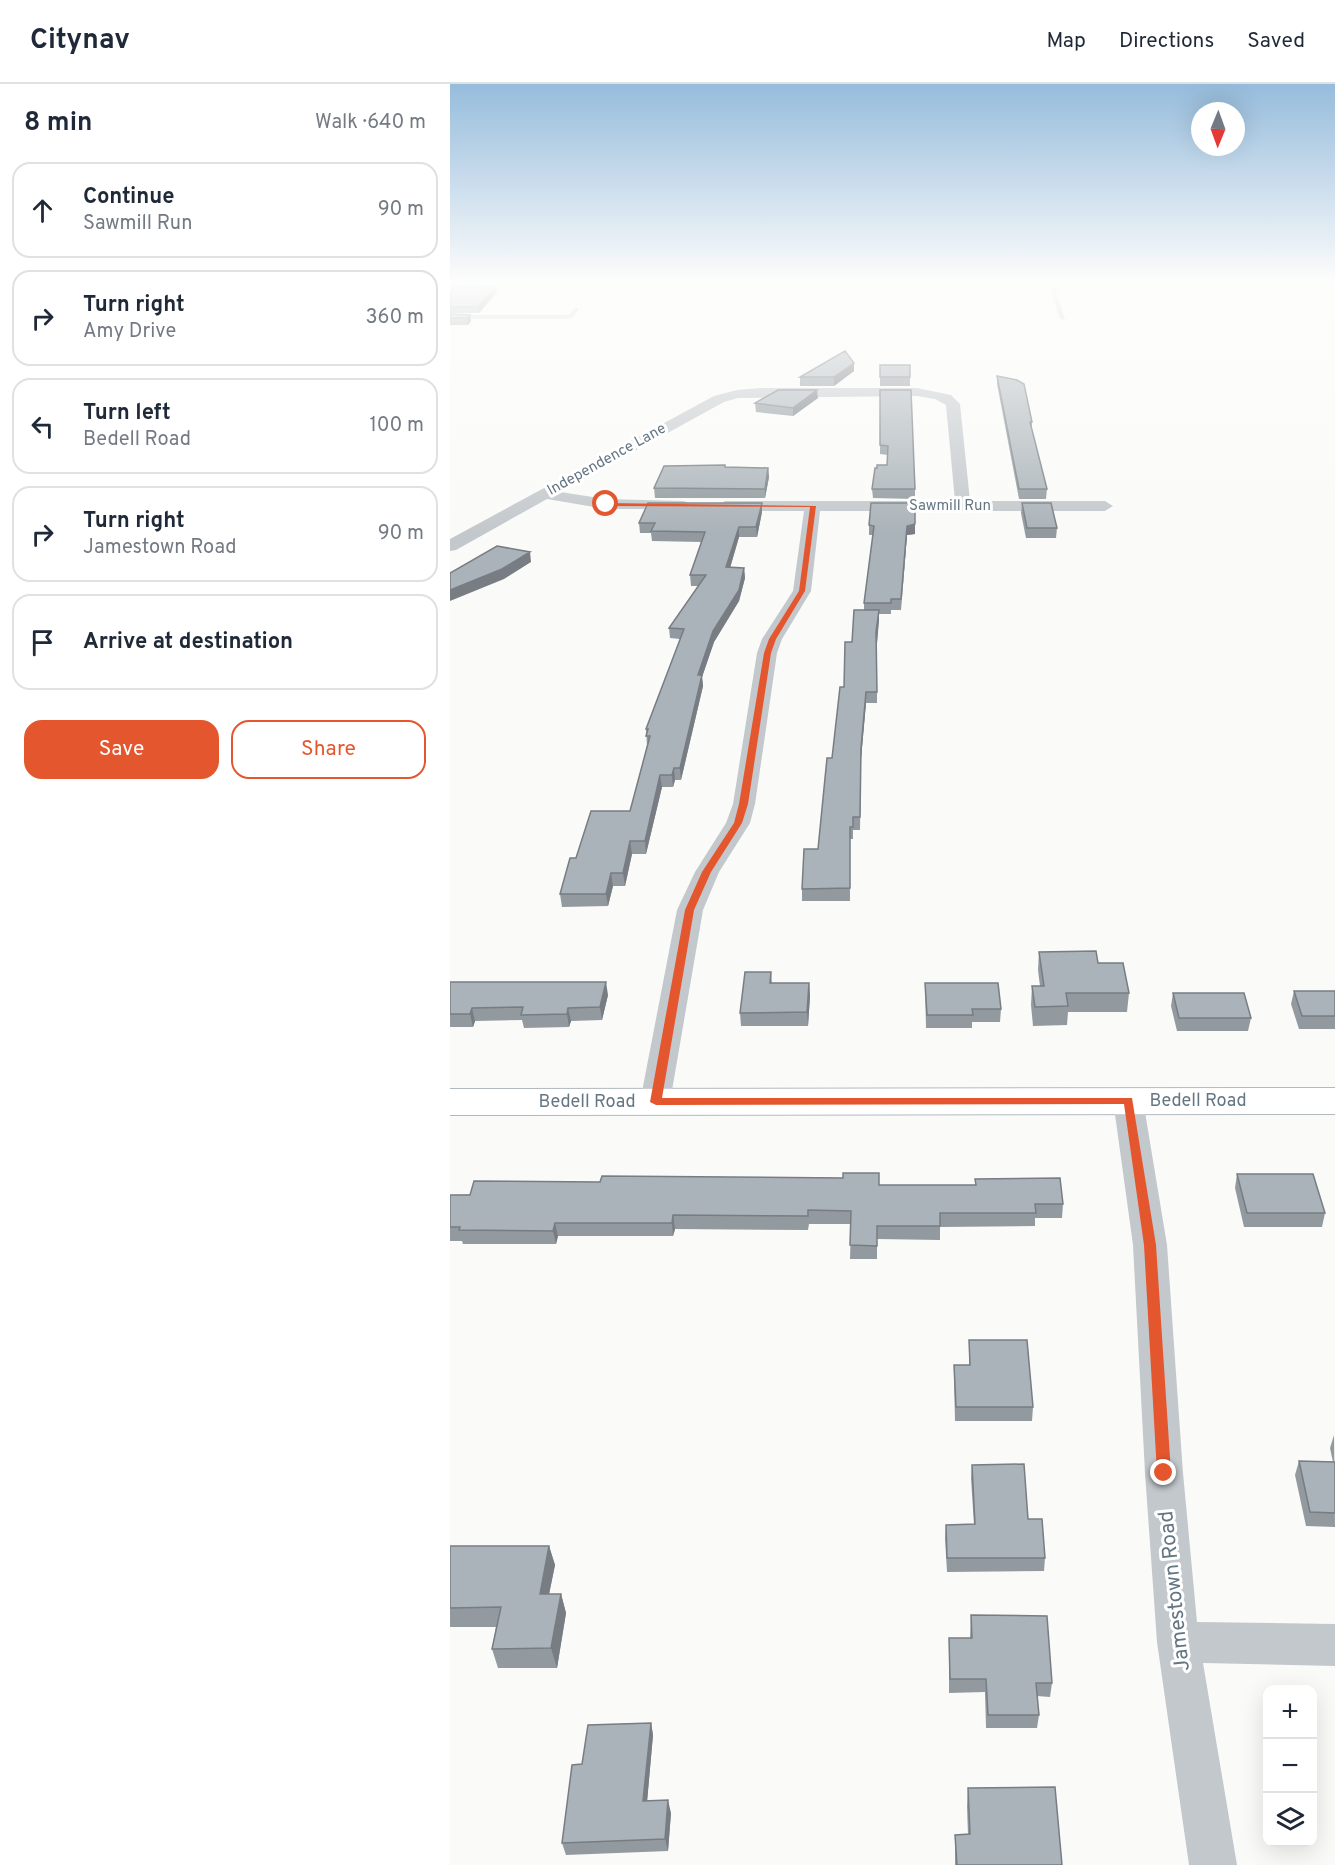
<!DOCTYPE html>
<html lang="en">
<head>
<meta charset="utf-8">
<style>
	body { margin:0; font-family:Overpass,sans-serif; background:#f6f6f7; color:#1f2937 }
	.controls { position:absolute; right:18px; bottom:18px; display:grid; overflow:hidden; border-radius:12px; box-shadow:0 6px 24px #0002 }
	.controls button { width:54px; height:54px; display:grid; place-items:center; padding:0; border:0; border-bottom:2px solid #e0e1e3; background:#fff; color:#1f2937; font:30px sans-serif }
	.compass { position:absolute; left:741px; top:18px; width:54px; height:54px; border-radius:50%; background:#fff; box-shadow:0 6px 24px #0002; rotate:181deg }
	.stop { position:absolute; width:18px; height:18px; margin:-14px; border:4px solid #e4572e; border-radius:50%; background:#fff }
	.stop.end { background:#e4572e; border-color:#fff; box-shadow:0 2px 6px #0008 }
	.list { margin:0; padding:0; list-style:none }
	h2 { display:flex; justify-content:space-between; align-items:center; height:78px; margin:0; padding:0 24px; font-size:26px }
	h2 small { font-size:20px; font-weight:400; color:#747a83 }
	.list li { display:grid; grid-template-columns:39px 1fr auto; gap:18px; align-items:center; box-sizing:border-box; height:96px; margin:0 12px 12px; padding:0 12px; border:2px solid #e0e1e3; border-radius:18px }
	.list b { display:block; font-size:22px; white-space:nowrap }
	.list p { margin:0; font-size:20px; white-space:nowrap; color:#747a83 }
	.list em { font-size:20px; font-style:normal; color:#747a83 }
	.actions { display:flex; gap:12px; padding:18px 24px }
	.actions a { flex:1; padding:14px 0; border:2px solid #e4572e; border-radius:18px; text-align:center; font-size:21px; color:#e4572e }
	.actions .main { background:#e4572e; color:#fff }
	.icon { flex:none; width:33px; height:33px; fill:none; stroke:currentColor; stroke-width:2; stroke-linecap:round; stroke-linejoin:round }
	.map { position:relative; flex:none; width:885px; height:1781px; overflow:hidden }
	header { display:flex; align-items:center; gap:36px; box-sizing:border-box; height:84px; padding:0 30px; background:#fff; border-bottom:2px solid #e0e1e3 }
	header strong { font-size:28px }
	nav { display:flex; gap:33px; margin-inline-start:auto; font-size:21px }
	main { display:flex }
	aside { flex:1; background:#fff }
	.map>svg:first-child { display:block }
	.lines { fill:none; stroke-linecap:round; stroke-linejoin:round }
	.stream { stroke:#bbc7cb; stroke-width:4 }
	.secondary-casing { stroke:#b3babf; stroke-width:2 }
	.lane { fill:#c3c8cc; fill-rule:evenodd }
	.street { fill:#c3c8cc; fill-rule:evenodd }
	.secondary { fill:#fff; fill-rule:evenodd }
	.wall { fill:#929a9f }
	.shaded-wall { fill:#777d82 }
	.building { fill:#aab3b9; stroke:#777d82; stroke-width:1.5 }
	.route { fill:#e4572e }
	.labels { text-anchor:middle; dominant-baseline:central; stroke-width:6; stroke-linejoin:round; paint-order:stroke }
	.far-street-label { font-size:15px; fill:#657683; stroke:#fff }
	.street-label { font-size:18px; fill:#657683; stroke:#fff }
	.near-street-label { font-size:21px; fill:#657683; stroke:#fff }
</style>
</head>
<body>
<header>
<strong>Citynav</strong>
<nav><a>Map</a><a>Directions</a><a>Saved</a></nav>
</header>
<main>
<aside>
<h2>8 min<small>Walk · 640 m</small></h2>
<ul class="list">
<li><svg class="icon" aria-label="ahead" viewBox="0 0 24 24"><path d="M12 20V5M6 11l6-6 6 6"/></svg><div><b>Continue</b><p>Sawmill Run</p></div><em>90 m</em></li>
<li><svg class="icon" aria-label="right" viewBox="0 0 24 24"><path d="M7 20v-9h11M14 6l5 5-5 5"/></svg><div><b>Turn right</b><p>Amy Drive</p></div><em>360 m</em></li>
<li><svg class="icon" aria-label="left" viewBox="0 0 24 24"><path d="M17 20v-9H6M10 6l-5 5 5 5"/></svg><div><b>Turn left</b><p>Bedell Road</p></div><em>100 m</em></li>
<li><svg class="icon" aria-label="right" viewBox="0 0 24 24"><path d="M7 20v-9h11M14 6l5 5-5 5"/></svg><div><b>Turn right</b><p>Jamestown Road</p></div><em>90 m</em></li>
<li><svg class="icon" aria-label="arrive" viewBox="0 0 24 24"><path d="M6 21V4h12l-3 4 3 4H6"/></svg><div><b>Arrive at destination</b></div></li>
</ul>
<div class="actions"><a class="main">Save</a><a>Share</a></div>
</aside>
<div class="map">
<svg width="885" height="1781" viewBox="0 0 885 1781">
	<rect width="100%" height="100%" fill="#fafaf8"/>
	<g class="lines">
		<path class="stream" d="M0 203 34 199"/>
		<defs>
			<path id="secondary" d="M885 1004V1030L0 1031V1005Z"/>
		</defs>
		<use href="#secondary" class="secondary-casing"/>
		<path class="lane" d="M598 199H604L615 236 610 235Z
			M126 223 129 225 123 233 114 235H0V231H119Z"/>
		<path class="street" d="M311 304H467L501 311 510 320 520 417H655L663 422 655 427H370L361 507 332 555 327 569 305 720 300 739 269 788 253 826 220 1018 216 1025 205 1028 194 1025 190 1018 227 826 245 788 276 739 283 720 307 569 312 555 343 507 354 427H275L267 422 275 417H505L496 321 485 315 467 312 288 314 274 318 110 408 156 415 233 417 239 419 241 422 239 425H156L97 415 6 466 0 467V455L264 312 287 306Z
			M678 1006 689 1009 693 1016 717 1161 733 1389 747 1538 885 1540V1582L753 1579 787 1781H739L707 1558 695 1389 683 1161 663 1016 667 1009Z"/>
		<use href="#secondary" class="secondary"/>
	</g>
	<path class="wall" d="M46 202 47 208 29 229H0V208Z
		M20 231 21 237 18 241H0V234Z
		M404 279V287L384 302H350V293Z
		M430 281H460V302H430Z
		M547 292 582 338V345L597 405 596 415H569L547 300Z
		M430 306 465 405V415L423 414 422 405 427 384 437 381 438 371 430 370Z
		M368 314 343 332 306 328 305 319Z
		M275 383 318 384 319 393 315 414H205L204 404Z
		M312 419V428L307 453H289L280 484H294L295 494 289 517 264 558 252 593 253 602 231 696H225L223 703H212L196 770H182L175 802H163L158 822 112 823 110 810 126 774 180 727 197 662 196 645 230 555 220 554 219 544 249 502H241L240 491 251 458 202 457 201 449H190L189 439Z
		M421 419 465 450 457 451 451 526H441V530H429L427 559V619H416L411 675 410 746H403V755H400V817H352V805L368 765 382 674 402 558 414 526V519L423 451H419V441Z
		M572 419 607 444 606 454H576L571 429Z
		M589 868 648 879 679 909 677 928H618L617 941 583 942 581 921 582 902H590L588 886Z
		M321 888 322 899H359L360 912 358 942H291L290 929Z
		M0 898 158 911 152 936 121 937 119 943 74 944 72 936 25 937 23 943H0Z
		M475 899 551 925 550 938H522V944H476Z
		M844 907H885V945H849L841 920Z
		M723 909 801 934 798 947H727L721 922Z
		M787 1090 875 1129 872 1143H794L785 1104Z
		M525 1095 613 1120 612 1134H585V1142L490 1143V1156L427 1155V1175H400L401 1140H359L358 1146 225 1145 223 1152H108L106 1160H13L12 1157H0V1111L429 1101H525Z
		M519 1256 583 1323 582 1337H505L504 1295V1281H519Z
		M884 1351 885 1443 856 1442 845 1391 849 1377 883 1378 880 1364Z
		M522 1381 578 1435 595 1474 594 1487 497 1488 495 1454 496 1441H524L521 1394Z
		M0 1462H99L105 1481 99 1510H111L116 1529 107 1584H48L42 1565 46 1543H0Z
		M521 1531 602 1599 600 1613 587 1612 589 1631 587 1644H536L535 1608 499 1609V1554H520Z
		M201 1639 203 1651 197 1717 221 1729 218 1767 116 1771 112 1759 132 1680Z
		M518 1704 612 1781H505V1751H518L517 1722Z"/>
	<path class="shaded-wall" d="M46 202 47 208 29 229 28 223Z
		M20 231 21 237 18 241 17 234Z
		M404 279V287L384 302V293Z
		M367 306 368 314 343 332V324Z
		M318 384 319 393 315 414V405Z
		M312 419V428L307 453 306 443Z
		M465 440V450L457 451 451 526 457 442Z
		M289 443V453L277 494 276 483Z
		M80 468 81 478 54 495 0 517V506Z
		M294 484 295 494 289 517 264 558 252 593 253 602 231 696 230 684 248 591 263 547Z
		M429 526V537L427 559 426 548Z
		M416 608V619L411 675 410 746 411 664Z
		M224 684 225 696 223 703 222 691Z
		M210 691 212 703 196 770 195 757Z
		M180 757 182 770 175 802 173 789Z
		M161 789 163 802 158 822 156 810Z
		M156 898 158 911 152 936 150 923Z
		M359 899 360 912 358 942 357 928Z
		M22 924 25 937 23 943 20 930Z
		M118 924 121 937 119 943 117 930Z
		M223 1131 225 1145 223 1152 222 1139Z
		M105 1139 108 1152 106 1160 103 1147Z
		M99 1462 105 1481 95 1530 90 1510Z
		M111 1510 116 1529 107 1584 101 1564Z
		M201 1639 203 1651 196 1730 193 1717Z
		M218 1716 221 1729 218 1767 215 1755Z"/>
	<path class="building" d="M7 202H46L28 223H0V208Z
		M0 230 20 231 17 234H0Z
		M395 267 404 279 384 293H350Z
		M430 281H460V293H430Z
		M547 292 567 296 574 300 582 338H580L597 405H569Z
		M328 306H367L343 324 305 319Z
		M430 306H461L465 405H422L425 384H427V381H437L438 362 430 361Z
		M275 381V383L318 384 315 405 204 404 214 382Z
		M198 419H312L306 443H289L276 483 294 484 289 506 263 547 248 591H252L230 684H224L222 691H210L195 757H180L173 789H161L156 810H110L120 774H126L141 727H180L200 652H196L198 645H196L234 545 219 544 256 491H240L255 448 201 447 205 439H189Z
		M421 419H465V440L457 442 451 515H441V519H414L424 442 419 441Z
		M572 419H601L607 444H577Z
		M47 462 80 468 52 485 0 506V489Z
		M404 526H429L426 548 427 608H416L411 664 410 733H403V743H400V804L352 805 354 765H368L377 674H382L390 603H394L395 558H402Z
		M646 867 648 879H673L679 909H616L618 922 585 923 582 902H594L589 868Z
		M295 888H321L320 899H359L357 928 290 929Z
		M0 898H156L150 923 118 924 117 930 71 931 73 923 22 924 20 930H0Z
		M475 899H548L551 925H522L523 931H477Z
		M844 907H885V932H852Z
		M723 909H794L801 934H729Z
		M393 1089H429V1101H526L525 1095 610 1094 613 1120H585L586 1129H490V1142H427V1162L400 1161 401 1127 358 1126V1132L223 1131 222 1139H105L103 1147 9 1146 10 1143H0V1111H20L24 1097 150 1098 152 1092 393 1094Z
		M787 1090H863L875 1129H797Z
		M519 1256H577L583 1323H506L504 1281H520Z
		M849 1377 885 1378V1429L860 1428Z
		M574 1380 578 1435H592L595 1474H497L496 1441 525 1440 522 1381Z
		M0 1462H99L90 1510H111L101 1564 42 1565 51 1523 0 1524Z
		M521 1531 597 1532 602 1599H586L589 1631H538L536 1595H500L499 1554H522Z
		M201 1639 193 1717 218 1716 215 1755 112 1759 122 1681 132 1680 138 1641Z
		M605 1703 612 1781H507L505 1751 520 1750 518 1704Z"/>
	<linearGradient id="sky" x2="0" y2="1"><stop stop-color="#96bcdc"/><stop offset="0.44" stop-color="#fdfdfc"/><stop offset="1" stop-color="#fdfdfc" stop-opacity="0"/></linearGradient>
	<rect width="885" height="449" fill="url(#sky)"/>
	<path class="route" d="M156 419 366 422 355 507 326 555 321 569 298 720 292 739 261 788 244 826 212 1014H682L706 1161 721 1389 719 1394 714 1395 709 1394 707 1389 694 1161 674 1020 206 1021 200 1018 235 826 252 788 284 739 289 720 314 569 319 555 349 507 360 423 154 422Z"/>
	<g class="labels">
		<g class="far-street-label">
			<text transform="translate(157 376) rotate(-29)">Independence Lane</text>
			<text x="500" y="422">Sawmill Run</text>
		</g>
		<g class="street-label">
			<text x="748" y="1017">Bedell Road</text>
			<text x="137" y="1018">Bedell Road</text>
		</g>
		<g class="near-street-label">
			<text transform="translate(725 1507) rotate(-96)">Jamestown Road</text>
		</g>
	</g>
</svg>
<div class="controls">
<button>+</button>
<button>−</button>
<button><svg class="icon" aria-label="layers" viewBox="0 0 24 24"><path d="M12 4l9 5-9 5-9-5zM3 14l9 5 9-5"/></svg></button>
</div>
<svg class="compass" viewBox="-18 -18 36 36"><path d="M0-13l5 13h-10z" fill="#e53935"/><path d="M0 13l5-13h-10z" fill="#747a83"/></svg>
<div class="stop" style="left:156px;top:420px"></div>
<div class="stop end" style="left:714px;top:1389px"></div>
</div>
</main>
</body>
</html>
